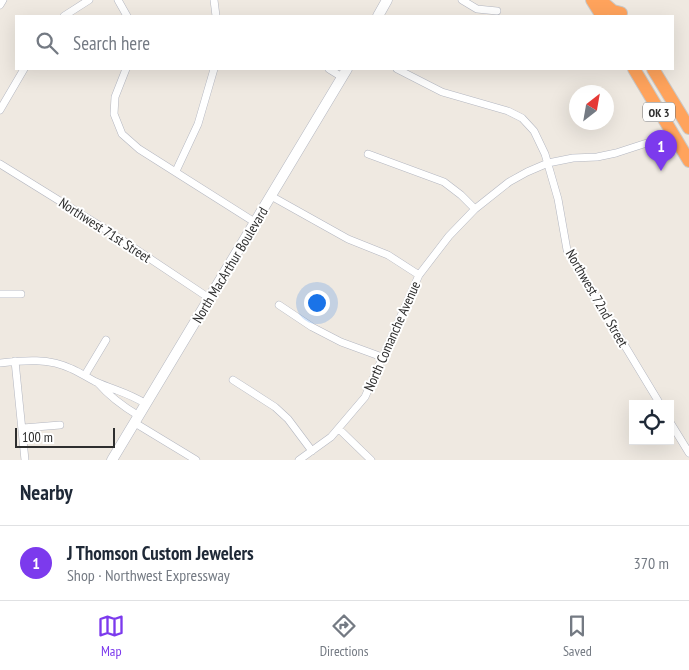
<!DOCTYPE html>
<html lang="en">
<head>
<meta charset="utf-8">
<style>
	body { margin:0; font-family:"PT Sans Narrow",sans-serif; background:#f2f2f3; color:#1f2937 }
	.controls { position:absolute; right:15px; bottom:15px; display:grid; overflow:hidden; border-radius:0px; box-shadow:0 5px 20px #0002 }
	.controls button { width:45px; height:45px; display:grid; place-items:center; padding:0; border:0; border-bottom:1px solid #e0e1e3; background:#fff; color:#1f2937; font:25px sans-serif }
	.compass { position:absolute; left:569px; top:85px; width:45px; height:45px; border-radius:50%; background:#fff; box-shadow:0 5px 20px #0002; rotate:31deg }
	.scale { position:absolute; left:15px; bottom:12px; width:100px; box-sizing:border-box; padding-left:5px; border:2px solid #2e2e2e; border-top:0; font-size:14px; line-height:18px; white-space:nowrap; color:#2e2e2e; -webkit-text-stroke:4px #fff; paint-order:stroke }
	.you { position:absolute; left:316px; top:302px; width:18px; height:18px; margin:-12px; border:4px solid #fff; border-radius:50%; background:#1a73e8; box-shadow:0 0 0 8px #1a73e833 }
	.badge { display:grid; place-items:center; width:32px; height:32px; border-radius:50%; background:#7c3aed; color:#fff; font-size:16px; font-weight:700 }
	.pin { position:absolute; translate:-50% -41px; filter:drop-shadow(0 1px 2px #0008) }
	.pin::after { content:''; position:absolute; top:26px; width:18px; height:15px; background:inherit; clip-path:polygon(0 0,100% 0,50% 100%) }
	.list { margin:0; padding:0; list-style:none }
	h2 { display:flex; justify-content:space-between; align-items:center; height:65px; margin:0; padding:0 20px; font-size:21px }
	h2 small { font-size:16px; font-weight:400; color:#747a83 }
	.list li { display:grid; grid-template-columns:32px 1fr auto; gap:15px; align-items:center; box-sizing:border-box; height:75px; padding:0 20px; border-top:1px solid #e0e1e3 }
	.list b { display:block; font-size:19px; white-space:nowrap }
	.list p { margin:0; font-size:16px; white-space:nowrap; color:#747a83 }
	.list em { font-size:16px; font-style:normal; color:#747a83 }
	.icon { flex:none; width:28px; height:28px; fill:none; stroke:currentColor; stroke-width:2; stroke-linecap:round; stroke-linejoin:round }
	.map { position:relative; flex:none; width:689px; height:460px; overflow:hidden }
	.search { position:absolute; background:#fff; box-shadow:0 5px 20px #0002; left:15px; right:15px; top:15px; height:55px; display:flex; align-items:center; gap:12px; box-sizing:border-box; padding:0 18px; border-radius:0px; color:#747a83; font-size:19px }
	.sheet { height:140px; background:#fff }
	nav { display:flex; justify-content:space-around; align-items:center; box-sizing:border-box; height:70px; border-top:1px solid #e0e1e3; background:#fff; font-size:14px; color:#747a83 }
	nav a { display:grid; justify-items:center; gap:2px }
	nav .on { color:#7c3aed }
	.map>svg:first-child { display:block }
	.lines { fill:none; stroke-linecap:round; stroke-linejoin:round }
	.street-casing { stroke:#b4b7c1; stroke-width:8 }
	.secondary-casing { stroke:#b4b7c1; stroke-width:11 }
	.highway-casing { stroke:#c9c9c9; stroke-width:14 }
	.street { stroke:#fff; stroke-width:7 }
	.secondary { stroke:#fff; stroke-width:10 }
	.highway { stroke:#ffa35c; stroke-width:12 }
	.labels { text-anchor:middle; dominant-baseline:central; stroke-width:4; stroke-linejoin:round; paint-order:stroke }
	.shield { fill:#fff; stroke:#6d6d6d; stroke-width:1 }
	.shield-label { font-size:12px; font-weight:bold; fill:#2e2e2e }
	.street-label { font-size:14px; fill:#2e2e2e; stroke:#fff }
</style>
</head>
<body>
<div class="map">
<svg width="689" height="460" viewBox="0 0 689 460">
	<rect width="100%" height="100%" fill="#efe9e1"/>
	<g class="lines">
		<defs>
			<path id="street" d="M118 0 127 16
				M214 0 216 16
				M462 0 477 9 497 11
				M0 5 3 0
				M64 16 89 0
				M126 69 115 97 114 114 122 134 139 149 256 223
				M329 69 342 77
				M397 69 442 92 508 111 522 118 534 131 545 154 558 199 567 250 660 404
				M0 110 24 69
				M368 154 444 182 461 195 475 209
				M0 164 113 234 209 298
				M176 171 198 124 214 69
				M271 196 348 239 388 255 419 275
				M0 294H21
				M279 305 312 327 341 342 382 357
				M15 361 25 460
				M0 363C25 360 49 358 72 369 81 373 88 378 96 382 114 390 129 393 146 404
				M85 375 106 340
				M233 380 275 407 288 419 312 451
				M98 383C109 396 124 407 139 416
				M670 422 689 453
				M135 423 196 460
				M23 428 60 425
				M339 429 371 460
				M299 460 331 437 365 397 419 275 449 236 475 209 509 182 527 172 548 163 573 158 597 157 616 153 656 140 671 131"/>
			<path id="secondary" d="M378 16 387 0
				M112 460 347 69"/>
			<path id="highway" d="M592 0 602 16
				M600 0 613 11 621 13
				M634 69 689 161
				M653 69 689 128"/>
		</defs>
		<use href="#street" class="street-casing"/>
		<use href="#secondary" class="secondary-casing"/>
		<use href="#highway" class="highway-casing"/>
		<use href="#street" class="street"/>
		<use href="#secondary" class="secondary"/>
		<use href="#highway" class="highway"/>
	</g>
	<g class="labels">
		<rect class="shield" x="643" y="102.5" width="32" height="19" rx="4"/>
		<g class="shield-label">
			<text x="659" y="112">OK 3</text>
		</g>
		<g class="street-label">
			<text transform="translate(105 230) rotate(33)">Northwest 71st Street</text>
			<text transform="translate(230 265) rotate(-59)">North MacArthur Boulevard</text>
			<text transform="translate(597 298) rotate(60)">Northwest 72nd Street</text>
			<text transform="translate(392 336) rotate(-66)">North Comanche Avenue</text>
		</g>
	</g>
</svg>
<div class="controls">
<button><svg class="icon" aria-label="locate" viewBox="0 0 24 24"><circle cx="12" cy="12" r="6"/><path d="M12 2v4M12 18v4M2 12h4M18 12h4"/></svg></button>
</div>
<svg class="compass" viewBox="-18 -18 36 36"><path d="M0-13l5 13h-10z" fill="#e53935"/><path d="M0 13l5-13h-10z" fill="#747a83"/></svg>
<div class="scale">100 m</div>
<div class="you"></div>
<div class="pin badge" style="left:661px;top:171px">1</div>
<div class="search"><svg class="icon" aria-label="search" viewBox="0 0 24 24"><circle cx="10" cy="10" r="6"/><path d="M15 15l6 6"/></svg>Search here</div>
</div>
<section class="sheet">
<h2>Nearby<small></small></h2>
<ul class="list">
<li><span class="badge">1</span><div><b>J Thomson Custom Jewelers</b><p>Shop · Northwest Expressway</p></div><em>370 m</em></li>
</ul>
</section>
<nav>
<a class="on"><svg class="icon" aria-label="map" viewBox="0 0 24 24"><path d="M3 6l6-2 6 2 6-2v14l-6 2-6-2-6 2zM9 4v14M15 6v14"/></svg>Map</a>
<a><svg class="icon" aria-label="directions" viewBox="0 0 24 24"><path d="M12 3l9 9-9 9-9-9zM9 14v-3h6M13 9l2 2-2 2"/></svg>Directions</a>
<a><svg class="icon" aria-label="saved" viewBox="0 0 24 24"><path d="M7 4h10v16l-5-4-5 4z"/></svg>Saved</a>
</nav>
</body>
</html>
